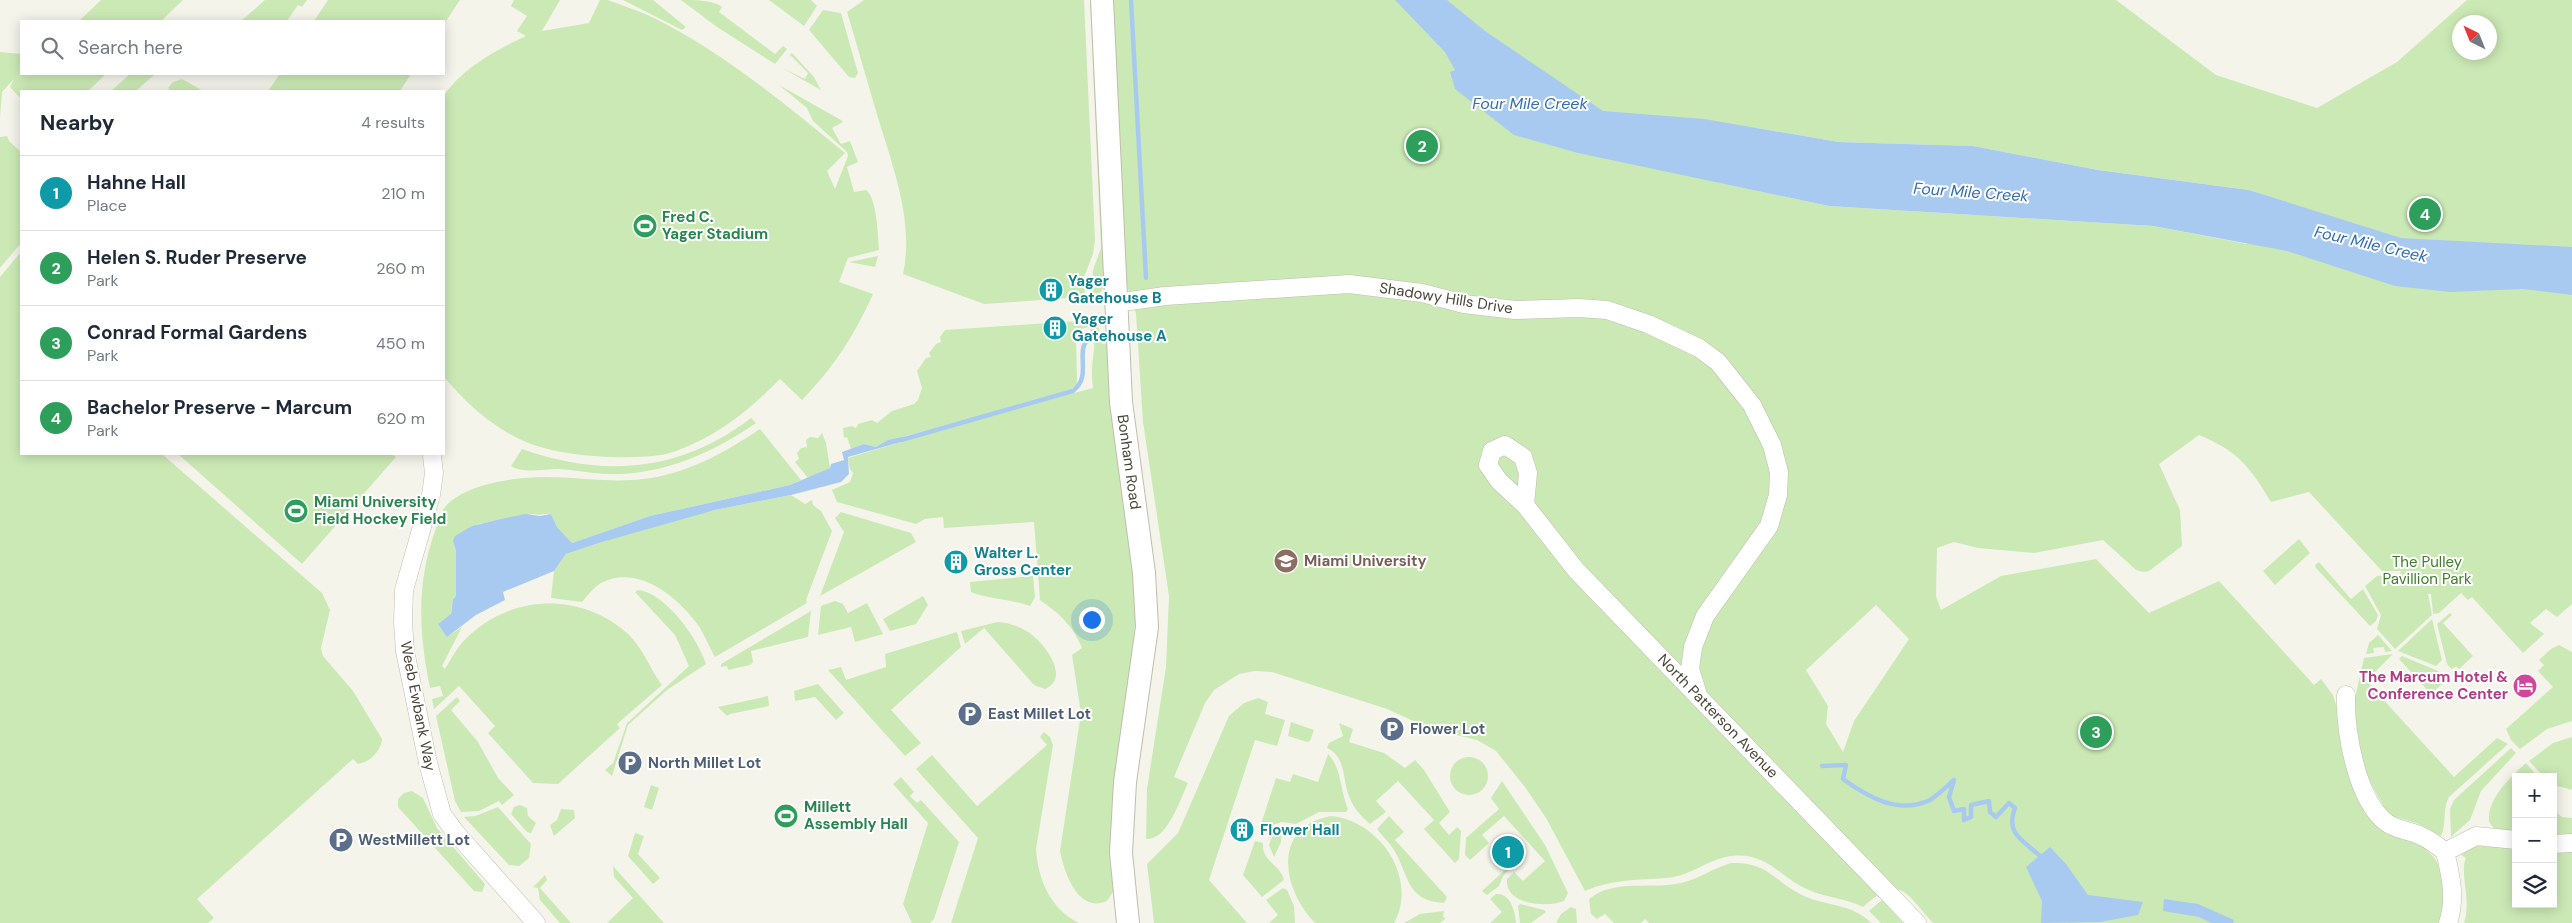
<!DOCTYPE html>
<html lang="en">
<head>
<meta charset="utf-8">
<style>
	body { margin:0; font-family:"DM Sans",sans-serif; background:#f2f2f3; color:#1f2937 }
	.controls { position:absolute; right:15px; bottom:15px; display:grid; overflow:hidden; border-radius:0px; box-shadow:0 2px 12px #0003 }
	.controls button { width:45px; height:45px; display:grid; place-items:center; padding:0; border:0; border-bottom:1px solid #e0e1e3; background:#fff; color:#1f2937; font:25px sans-serif }
	.compass { position:absolute; left:2452px; top:15px; width:45px; height:45px; border-radius:50%; background:#fff; box-shadow:0 2px 12px #0003; rotate:317deg }
	.you { position:absolute; left:1091px; top:619px; width:18px; height:18px; margin:-12px; border:4px solid #fff; border-radius:50%; background:#1a73e8; box-shadow:0 0 0 8px #1a73e833 }
	.badge { display:grid; place-items:center; width:32px; height:32px; border-radius:50%; background:#2563eb; color:#fff; font-size:16px; font-weight:700 }
	.pin { position:absolute; translate:-50% -50%; border:2px solid #fff; box-shadow:0 1px 5px #0006 }
	.list { margin:0; padding:0; list-style:none }
	h2 { display:flex; justify-content:space-between; align-items:center; height:65px; margin:0; padding:0 20px; font-size:21px }
	h2 small { font-size:16px; font-weight:400; color:#747a83 }
	.list li { display:grid; grid-template-columns:32px 1fr auto; gap:15px; align-items:center; box-sizing:border-box; height:75px; padding:0 20px; border-top:1px solid #e0e1e3 }
	.list b { display:block; font-size:19px; white-space:nowrap }
	.list p { margin:0; font-size:16px; white-space:nowrap; color:#747a83 }
	.list em { font-size:16px; font-style:normal; color:#747a83 }
	.icon { flex:none; width:28px; height:28px; fill:none; stroke:currentColor; stroke-width:2; stroke-linecap:round; stroke-linejoin:round }
	.map { position:relative; flex:none; width:2572px; height:923px; overflow:hidden }
	.search { position:absolute; background:#fff; box-shadow:0 2px 12px #0003; left:20px; top:20px; width:425px; height:55px; display:flex; align-items:center; gap:12px; box-sizing:border-box; padding:0 18px; border-radius:0px; color:#747a83; font-size:19px }
	.panel { position:absolute; background:#fff; box-shadow:0 2px 12px #0003; left:20px; top:90px; width:425px; height:365px; border-radius:0px }
	.map>svg:first-child { display:block }
	.green { fill:#cbe9b5; fill-rule:evenodd }
	.water { fill:#a9caf0 }
	.lines { fill:none; stroke-linecap:round; stroke-linejoin:round }
	.stream { stroke:#a9caf0; stroke-width:4.5 }
	.minor-casing { stroke:#c1bdad; stroke-width:19 }
	.tertiary-casing { stroke:#c1bdad; stroke-width:24 }
	.minor { stroke:#fff; stroke-width:18 }
	.tertiary { stroke:#fff; stroke-width:22 }
	.labels { text-anchor:middle; dominant-baseline:central; stroke-width:4; stroke-linejoin:round; paint-order:stroke }
	.leisure-label { font-size:15px; font-weight:bold; fill:#27864d; stroke:#fff; text-anchor:start }
	.culture-label { font-size:15px; font-weight:bold; fill:#0d838f; stroke:#fff; text-anchor:start }
	.street-label { font-size:15px; fill:#4a4539; stroke:#fff }
	.education-label { font-size:15px; font-weight:bold; fill:#785e54; stroke:#fff; text-anchor:start }
	.park-label { font-size:15px; fill:#407c2b; stroke:#fff }
	.hotel-label { font-size:15px; font-weight:bold; fill:#b23c85; stroke:#fff; text-anchor:end }
	.service-label { font-size:15px; font-weight:bold; fill:#4e5e75; stroke:#fff; text-anchor:start }
	.water-label { font-size:16px; font-style:italic; fill:#326db6; stroke:#fff }
</style>
</head>
<body>
<div class="map">
<svg width="2572" height="923" viewBox="0 0 2572 923">
	<rect width="100%" height="100%" fill="#f5f4eb"/>
	<path class="green" d="M101 0H183L161 21H79Z
		M265 0H307L302 7 298 5 287 21H241Z
		M328 0H460L444 24V21H314Z
		M514 0H560L542 31 589 23 600 0H608C623 6 640 11 654 18 724 53 785 104 845 153L827 171 835 189 848 156 847 152 813 121 807 108 779 85 841 120 843 122 832 128 841 144 850 141 858 162 847 167 854 192 866 190C877 198 878 236 879 250L848 258 839 282 873 294C854 336 834 367 802 400L780 379C757 402 733 424 703 439 691 445 674 453 661 455 623 460 561 457 526 442 493 428 467 404 444 377V95C464 67 496 50 526 36L517 31 527 16 511 6Z
		M623 0H653L686 27 682 30Z
		M681 0C694 0 714 0 722 7L719 12 775 54 783 46 787 49 775 64 717 27Z
		M769 0H811L817 6 804 26Z
		M864 0H1084L1095 240 1093 254 1084 277 1085 297 984 304 903 274C914 223 894 170 879 121 868 85 858 48 847 12Z
		M1090 0H1095L1104 285 1101 292 1092 296 1093 270 1101 248Z
		M1108 0H2116L2216 75 2317 108 2397 62 2467 0H2572V604L2557 617 2546 609 2530 623 2544 634 2523 653 2472 597 2468 600 2461 593 2439 613 2433 614 2431 594H2428L2432 615 2395 649 2377 629 2381 615 2365 586 2377 576 2400 574 2401 571H2382L2309 492 2271 502C2250 467 2238 451 2199 435L2159 464 2180 510 2182 546 2149 571 2143 572 2136 570 2103 540 2034 553 1978 548 1954 542 1937 548 1936 596 1941 610 2001 576 2096 559 2149 613 2219 581 2314 685 2321 679 2333 695 2339 715 2389 833C2401 838 2418 842 2428 851 2447 867 2447 902 2438 923H1933C1905 892 1900 873 1863 907 1845 898 1827 898 1809 890 1780 878 1768 852 1731 856 1708 859 1691 876 1667 878 1638 880 1613 879 1585 891L1546 818 1525 787 1496 751 1477 740 1431 729 1387 709 1272 672 1255 671 1239 674 1214 690 1205 703 1174 777 1188 783C1180 800 1167 841 1146 839L1147 789 1166 667 1169 596 1143 422 1136 314 1124 276ZM2460 22H2490V52H2460ZM1757 128 1839 142 1973 146 2098 170 2249 190 2289 203 2247 244 2153 226 1829 206 1716 182ZM1876 605 1909 639 1854 721 1843 752 1826 724 1828 706 1806 670Z
		M823 10 841 13 858 73 855 78 849 77 809 30Z
		M0 52 21 54V74H106L88 91H21V99L10 87 14 79 2 92 0 117Z
		M792 53 814 77 821 90 782 68 805 79 808 73 790 55Z
		M130 74H155L136 91H111Z
		M280 74H411L400 91H268Z
		M182 79 203 91H171L168 88 173 82Z
		M7 136 9 141 21 152V243L0 268V137Z
		M21 252V454H162L322 593 330 610 321 648 323 656 353 691 382 739C381 751 370 762 358 764L353 759 197 899 214 918 208 923H0V277Z
		M878 256 875 267 849 262Z
		M1087 321 1099 328 1102 344 1108 343 1113 426 1134 572 1136 610 1115 889 1107 901C1078 914 1064 872 1060 851L1081 713 1072 655 1082 648C1073 626 1059 613 1040 600L1034 522 944 528 943 517 925 519 916 524 837 502 832 490 850 482 853 473 850 469 848 458 977 419 1093 388C1091 374 1092 364 1094 350 1095 343 1092 341 1095 334L1088 327 1078 330 1076 336 1077 385 1067 392 902 437 876 447 864 444 851 449 847 437 844 438 843 428 852 426 856 428 858 424 872 420 877 423 892 411 914 404 918 400 922 388 917 371 926 358 931 357 929 353 936 344 941 342 940 337 945 330 1048 323 1049 334 1061 333V322Z
		M751 418 756 423C711 454 661 476 605 474 590 473 574 470 559 469 543 469 524 474 511 466L522 449C604 478 681 472 751 418Z
		M760 429 801 480 790 485 650 516 572 543 557 527 551 514C544 513 541 516 533 514L478 524 453 541 456 551V596L453 599 447 637 462 627 442 666 445 669C450 661 455 651 461 644 505 594 579 590 628 634 644 649 649 668 662 685L617 724 620 728 558 784 533 783 488 733 495 726 459 686 434 709 432 699 443 696 440 686 430 688C419 635 416 584 435 531 438 524 440 513 445 507 462 487 500 480 525 478 565 474 603 484 643 479 687 474 724 453 760 429Z
		M822 433 826 443 830 468 808 478 795 462 799 459 797 453 801 448 807 447 806 440 810 437 818 438Z
		M178 454H392L396 457 302 564Z
		M791 495 805 504 812 500 813 505 821 511 832 531 806 600 807 603 715 657C708 645 703 630 694 620 673 593 636 565 601 583 594 587 588 595 582 602L551 598 554 571 566 554 653 525 715 510Z
		M841 512 911 533 916 542 820 596 844 532 835 518Z
		M2299 539 2310 553 2275 585 2263 571Z
		M2319 562 2351 599 2363 589 2378 615 2376 621 2370 626 2316 568 2315 565Z
		M1033 576 1035 597 1030 606C1010 599 988 599 971 592L970 582Z
		M638 590C666 593 698 639 706 664L667 690 628 725 612 776 605 770 613 763 627 723 689 666 675 635 635 592Z
		M923 596 928 605 916 624 890 631 883 619Z
		M835 601 843 604 848 613 867 603 883 634 855 642 851 627 818 635 821 606Z
		M811 611 808 637 751 651 753 662 750 665 728 670 727 666 721 667V664Z
		M2450 613 2452 615 2443 623 2473 656 2459 669 2456 666 2452 669 2447 664 2437 624Z
		M2432 619 2442 660 2436 666 2398 651Z
		M998 622C1009 623 1019 626 1028 632 1043 641 1072 678 1045 689L1034 685 984 628 965 644 961 631Z
		M957 632 961 647 891 710 921 743 905 756 828 670 841 667 846 680 886 667 885 654Z
		M2378 635 2392 651 2385 652 2384 647 2373 648 2374 653 2366 654 2369 643Z
		M2559 645 2572 652V721L2547 729 2520 749 2511 740 2506 729 2553 687 2538 671 2544 665 2539 660 2551 649Z
		M2393 654 2371 676 2374 680 2370 685 2454 777 2497 738 2508 744 2449 797C2442 809 2447 824 2441 836L2419 824 2392 816 2385 809 2363 769 2356 749 2353 707 2364 658Z
		M2402 656 2438 671 2443 677 2439 681 2442 684 2431 694 2399 659Z
		M818 684 844 713 836 720 815 697 795 701 794 691Z
		M768 696 769 706 730 714 727 716 718 707Z
		M457 697 460 701 451 710 478 742 498 778 514 795 502 805 499 801 479 811 461 812 455 801 436 716Z
		M1258 698 1268 702 1265 714 1285 720 1277 746 1255 740 1209 880 1247 923H1154L1147 864 1178 833 1229 716 1244 703Z
		M1291 722 1314 730 1310 741 1307 742 1288 736Z
		M1339 723 1353 729 1349 742 1384 753 1405 768 1415 760 1424 770 1450 812 1439 823 1449 835 1457 827 1461 831 1459 859 1455 863 1424 829 1434 820 1398 781 1376 801 1386 812 1370 824C1361 816 1353 808 1349 796 1342 779 1347 758 1327 748L1329 743 1343 736Z
		M1044 732 1050 737 1053 745 1036 849C1038 879 1050 909 1079 923H951L978 838 916 769 932 755 977 806 1047 745 1040 737Z
		M2572 737V790L2558 786 2554 788 2553 777H2544L2529 761 2553 743Z
		M2511 748 2516 753 2481 791 2470 820 2451 837 2450 809 2454 800Z
		M1328 754C1342 768 1340 791 1348 809L1346 812H1319L1296 824 1282 822 1270 826 1268 830 1260 827 1276 778 1290 782 1293 774 1318 782Z
		M1450 776a19 19 0 1 1 38 0a19 19 0 1 1-38 0Z
		M2526 763 2538 777H2516V833C2504 832 2494 833 2489 821 2487 798 2511 777 2526 763Z
		M901 777 914 792 910 796 917 803 921 800 959 842 934 919 930 923H912L903 904 928 823 893 784Z
		M1502 781 1545 845 1568 893 1564 901C1547 908 1504 905 1507 879L1514 872 1523 881 1545 861 1504 816 1482 835 1489 843 1470 860 1465 855 1466 838 1499 809 1491 798Z
		M651 785 659 788 652 810 644 807Z
		M412 791 423 798 437 828 485 884 482 892 474 891 398 807V799L404 793Z
		M520 805 527 808 528 816 536 823 531 833 527 832 511 814 514 807Z
		M498 807 531 844 529 858 519 866 509 865 464 817 475 816Z
		M561 809 574 810 575 818 554 836 550 825 557 820Z
		M2553 810 2562 817 2572 818V836H2553Z
		M1331 816C1379 820 1419 878 1394 923H1315C1282 889 1271 827 1331 816Z
		M1389 816 1404 832 1395 840 1447 897 1444 903C1406 901 1409 875 1394 850 1389 842 1382 836 1377 829Z
		M1282 827 1281 842 1274 857 1269 845 1274 831Z
		M635 833 644 836 638 854 660 878 653 884 628 856Z
		M1255 841 1263 843C1261 861 1281 865 1284 880L1262 897 1243 875Z
		M2479 845 2516 848V904H2553V851H2572V923H2464C2472 900 2459 873 2466 858L2461 855 2473 846Z
		M1731 863C1768 862 1773 880 1800 894 1824 907 1851 902 1871 923H1649L1645 919 1641 923H1614L1605 914 1597 919 1591 914 1589 899C1615 878 1651 890 1681 883 1699 879 1713 868 1731 863Z
		M613 866 664 923H607L633 898 614 877Z
		M1509 866 1510 868 1503 876 1499 886 1487 895 1482 891Z
		M545 875 547 880 540 888 571 923H560L540 900 538 888 533 887Z
		M1283 888 1287 890 1294 906 1295 923H1269L1278 915 1266 900Z
		M1496 894C1511 893 1515 911 1516 923H1490L1502 912 1490 899Z
		M1882 900 1903 923H1881L1869 911Z
		M1520 904 1544 910 1546 912 1531 923H1520L1518 906Z
		M1571 907 1576 909 1577 923H1556L1561 914Z
		M1444 911 1443 917 1446 918 1440 923H1404L1420 914Z"/>
	<path class="water" d="M1395 0H1447L1485 31 1603 111 1704 119 1839 142 1973 146 2098 170 2249 190 2401 238 2572 247V295L2523 289 2450 292 2395 286 2287 251 2153 226 1829 206 1578 153 1514 135 1455 89 1450 72 1455 70 1445 52Z
		M902 437 908 440 848 457 849 474 841 482 791 495 715 510 602 542 566 554 554 571 503 592 505 600 476 615 447 637 438 624 451 614 453 599 456 596V551L453 541 455 536 472 526 501 519 525 514 540 516 551 514 557 527 572 543 650 516 790 485 830 468 831 464 844 460 842 452 864 444 876 447 888 440Z
		M2050 847 2066 864 2088 895 2143 902 2138 915 2100 922 2041 923 2042 901 2026 867Z
		M2164 899 2198 904 2234 920 2233 923H2211L2199 917 2163 911Z"/>
	<g class="lines">
		<path class="stream" d="M1131 0 1146 278
			M901 440 1073 391C1088 379 1081 365 1083 349 1084 343 1089 337 1093 332
			M1822 766 1846 765 1843 779C1868 797 1898 815 1930 800 1938 795 1947 786 1954 780L1949 797 1954 811 1964 809V820L1971 817V805L1989 801 1990 812 1996 817 2009 803 2015 808C2005 834 2023 840 2040 856"/>
		<defs>
			<path id="minor" d="M1116 303 1165 296 1349 284 1422 293 1464 304 1515 310 1579 308 1607 310 1648 324 1699 348 1718 362 1752 405 1772 445 1779 472 1778 495 1769 526 1705 616 1693 647 1690 669 1698 695
				M432 456 434 473 431 495 404 590 403 622 405 651 428 763 442 814 455 832 536 923
				M1525 505 1499 481 1488 465 1492 451 1505 445 1523 457 1528 473 1525 505 1576 570 1917 923
				M2346 695C2345 730 2356 800 2387 823 2397 830 2408 830 2419 835 2429 839 2437 845 2445 852 2451 876 2456 899 2448 923
				M2553 844 2572 843
				M2445 852 2476 836 2516 840"/>
			<path id="tertiary" d="M1102 0 1121 402 1144 573 1147 627 1125 782 1121 853 1128 923"/>
		</defs>
		<use href="#minor" class="minor-casing"/>
		<use href="#tertiary" class="tertiary-casing"/>
		<use href="#minor" class="minor"/>
		<use href="#tertiary" class="tertiary"/>
	</g>
	<defs>
		<symbol id="stadium-disc" viewBox="-11 -11 22 22"><circle r="9.5" fill="#2e9e5b" stroke="#fff"/><path d="M0-5a6.5 5 0 1 0 0 10a6.5 5 0 1 0 0-10ZM-3.5-1.8h7v3.6h-7Z" fill="#fff"/></symbol>
		<symbol id="building-disc" viewBox="-11 -11 22 22"><circle r="9.5" fill="#0f9aa8" stroke="#fff"/><path d="M-4-6H4V6H1V3H-1V6H-4ZM-2.5-4.3h1.7v1.8h-1.7ZM.8-4.3h1.7v1.8H.8ZM-2.5-1h1.7V.8h-1.7ZM.8-1h1.7V.8H.8Z" fill="#fff"/></symbol>
		<symbol id="university-disc" viewBox="-11 -11 22 22"><circle r="9.5" fill="#8d6e63" stroke="#fff"/><path d="M0-5L7-2L0 1L-7-2ZM-4 1L0 2.5L4 1V4Q0 6-4 4Z" fill="#fff"/></symbol>
		<symbol id="hotel-disc" viewBox="-11 -11 22 22"><circle r="9.5" fill="#d1479c" stroke="#fff"/><path d="M-6-4.5h1.5V1H6V5H4.5V3h-9V5H-6ZM-4 0a1.8 1.8 0 1 1 3.6 0ZM.5 0V-2.5h3Q6-2.5 6 0Z" fill="#fff"/></symbol>
		<symbol id="parking-disc" viewBox="-11 -11 22 22"><circle r="9.5" fill="#5c6f8a" stroke="#fff"/><path d="M-3.5-5.5H1a3.5 3.5 0 0 1 0 7H-1V5.5H-3.5ZM-1-3.4V-.6H.8a1.4 1.4 0 0 0 0-2.8Z" fill="#fff"/></symbol>
	</defs>
	<g fill-rule="evenodd">
		<use href="#stadium-disc" x="631" y="212" width="28" height="28"/>
		<use href="#building-disc" x="1037" y="276" width="28" height="28"/>
		<use href="#building-disc" x="1041" y="314" width="28" height="28"/>
		<use href="#stadium-disc" x="282" y="497" width="28" height="28"/>
		<use href="#university-disc" x="1272" y="547" width="28" height="28"/>
		<use href="#building-disc" x="942" y="548" width="28" height="28"/>
		<use href="#hotel-disc" x="2511" y="672" width="28" height="28"/>
		<use href="#parking-disc" x="956" y="700" width="28" height="28"/>
		<use href="#parking-disc" x="1378" y="715" width="28" height="28"/>
		<use href="#parking-disc" x="616" y="749" width="28" height="28"/>
		<use href="#stadium-disc" x="772" y="802" width="28" height="28"/>
		<use href="#building-disc" x="1228" y="816" width="28" height="28"/>
		<use href="#parking-disc" x="327" y="826" width="28" height="28"/>
	</g>
	<g class="labels">
		<g class="leisure-label">
			<text x="662" y="217">Fred C.<tspan x="662" dy="17">Yager Stadium</tspan></text>
			<text x="314" y="502">Miami University<tspan x="314" dy="17">Field Hockey Field</tspan></text>
			<text x="804" y="807">Millett<tspan x="804" dy="17">Assembly Hall</tspan></text>
		</g>
		<g class="culture-label">
			<text x="1068" y="281">Yager<tspan x="1068" dy="17">Gatehouse B</tspan></text>
			<text x="1072" y="319">Yager<tspan x="1072" dy="17">Gatehouse A</tspan></text>
			<text x="974" y="553">Walter L.<tspan x="974" dy="17">Gross Center</tspan></text>
			<text x="1260" y="830">Flower Hall</text>
		</g>
		<g class="street-label">
			<text transform="translate(1446 298) rotate(9)">Shadowy Hills Drive</text>
			<text transform="translate(1129 462) rotate(82)">Bonham Road</text>
			<text transform="translate(418 706) rotate(79)">Weeb Ewbank Way</text>
			<text transform="translate(1718 716) rotate(46)">North Patterson Avenue</text>
		</g>
		<g class="education-label">
			<text x="1304" y="561">Miami University</text>
		</g>
		<g class="park-label">
			<text x="2427" y="562">The Pulley<tspan x="2427" dy="17">Pavillion Park</tspan></text>
		</g>
		<g class="hotel-label">
			<text x="2508" y="677">The Marcum Hotel &amp;<tspan x="2508" dy="17">Conference Center</tspan></text>
		</g>
		<g class="service-label">
			<text x="988" y="714">East Millet Lot</text>
			<text x="1410" y="729">Flower Lot</text>
			<text x="648" y="763">North Millet Lot</text>
			<text x="358" y="840">WestMillett Lot</text>
		</g>
		<g class="water-label">
			<text x="1530" y="103">Four Mile Creek</text>
			<text transform="translate(1971 192) rotate(4)">Four Mile Creek</text>
			<text transform="translate(2371 244) rotate(13)">Four Mile Creek</text>
		</g>
	</g>
</svg>
<div class="controls">
<button>+</button>
<button>−</button>
<button><svg class="icon" aria-label="layers" viewBox="0 0 24 24"><path d="M12 4l9 5-9 5-9-5zM3 14l9 5 9-5"/></svg></button>
</div>
<svg class="compass" viewBox="-18 -18 36 36"><path d="M0-13l5 13h-10z" fill="#e53935"/><path d="M0 13l5-13h-10z" fill="#747a83"/></svg>
<div class="you"></div>
<div class="pin badge" style="left:1508px;top:852px;background:#0f9aa8">1</div>
<div class="pin badge" style="left:1422px;top:146px;background:#2e9e5b">2</div>
<div class="pin badge" style="left:2096px;top:732px;background:#2e9e5b">3</div>
<div class="pin badge" style="left:2425px;top:214px;background:#2e9e5b">4</div>
<div class="search"><svg class="icon" aria-label="search" viewBox="0 0 24 24"><circle cx="10" cy="10" r="6"/><path d="M15 15l6 6"/></svg>Search here</div>
<section class="panel">
<h2>Nearby<small>4 results</small></h2>
<ul class="list">
<li><span class="badge" style="background:#0f9aa8">1</span><div><b>Hahne Hall</b><p>Place</p></div><em>210 m</em></li>
<li><span class="badge" style="background:#2e9e5b">2</span><div><b>Helen S. Ruder Preserve</b><p>Park</p></div><em>260 m</em></li>
<li><span class="badge" style="background:#2e9e5b">3</span><div><b>Conrad Formal Gardens</b><p>Park</p></div><em>450 m</em></li>
<li><span class="badge" style="background:#2e9e5b">4</span><div><b>Bachelor Preserve - Marcum</b><p>Park</p></div><em>620 m</em></li>
</ul>
</section>
</div>
</body>
</html>
